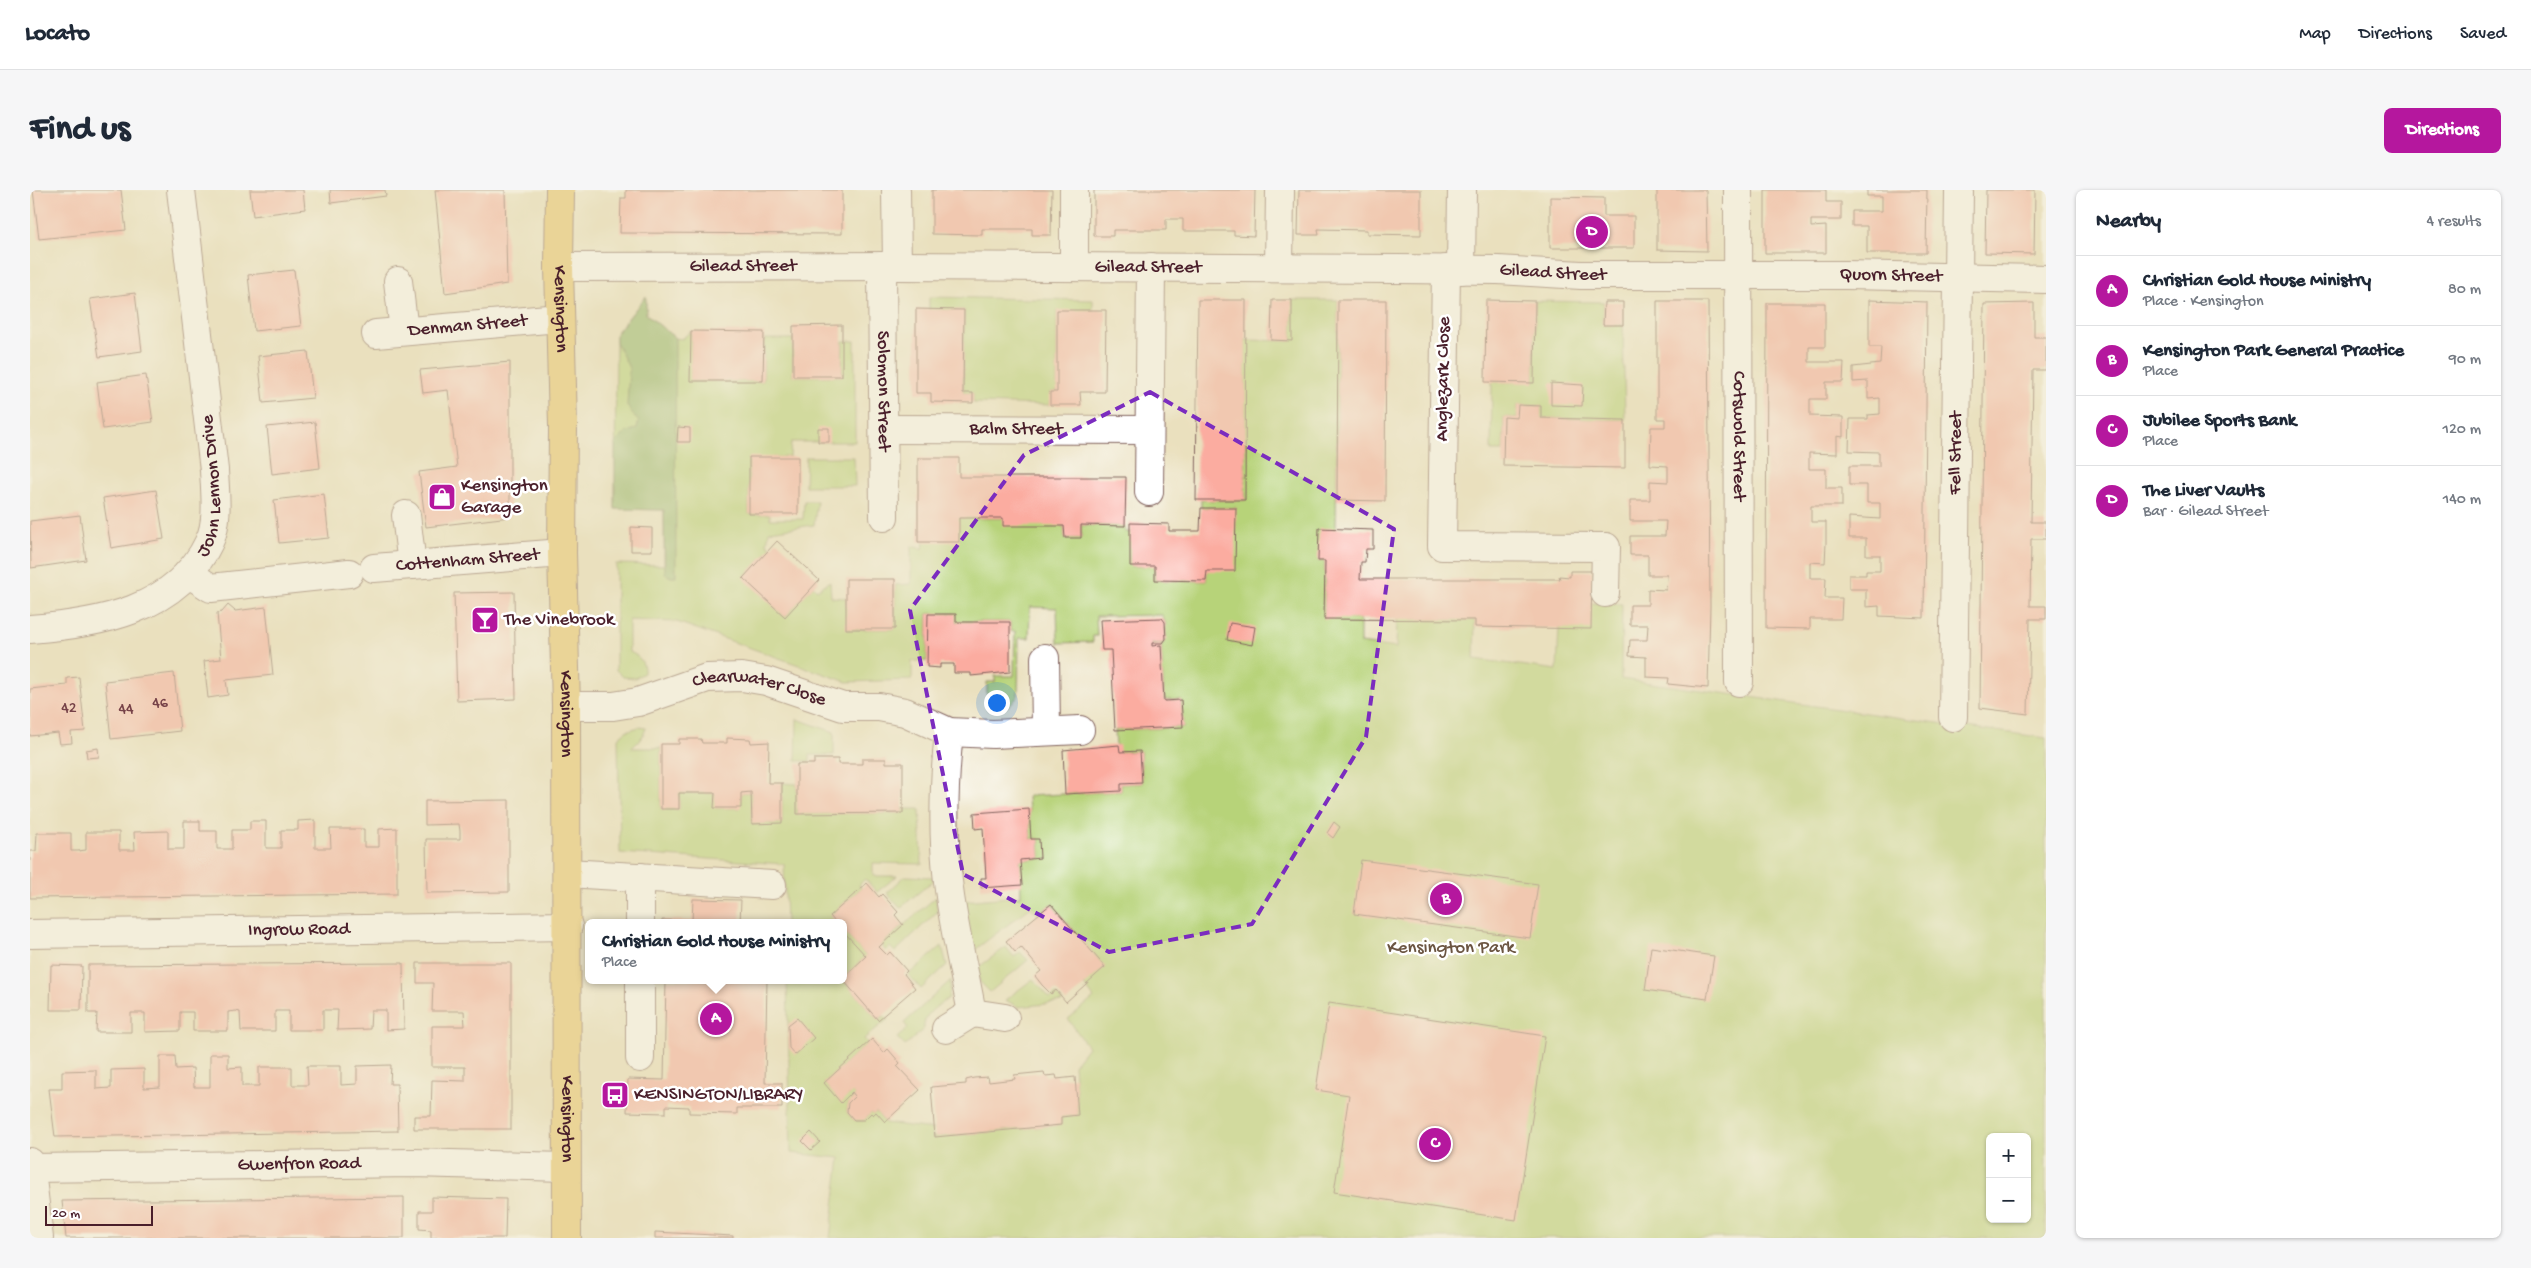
<!DOCTYPE html>
<html lang="en">
<head>
<meta charset="utf-8">
<style>
	body { margin:0; font-family:"Gochi Hand",sans-serif; background:#f6f6f7; color:#1f2937 }
	.controls { position:absolute; right:15px; bottom:15px; display:grid; overflow:hidden; border-radius:8px; box-shadow:0 1px 4px #0004 }
	.controls button { width:45px; height:45px; display:grid; place-items:center; padding:0; border:0; border-bottom:1px solid #e0e1e3; background:#fff; color:#1f2937; font:25px sans-serif }
	.scale { position:absolute; left:15px; bottom:12px; width:108px; box-sizing:border-box; padding-left:5px; border:2px solid #4a1f2b; border-top:0; font-size:14px; line-height:18px; white-space:nowrap; color:#4a1f2b; -webkit-text-stroke:4px #fff; paint-order:stroke }
	.you { position:absolute; left:966px; top:512px; width:18px; height:18px; margin:-12px; border:4px solid #fff; border-radius:50%; background:#1a73e8; box-shadow:0 0 0 8px #1a73e833 }
	.badge { display:grid; place-items:center; width:32px; height:32px; border-radius:50%; background:#b5179e; color:#fff; font-size:16px; font-weight:700 }
	.pin { position:absolute; translate:-50% -50%; border:2px solid #fff; box-shadow:0 1px 5px #0006 }
	.popup { position:absolute; left:555px; top:729px; width:262px; height:65px; box-sizing:border-box; display:grid; place-content:center; border-radius:8px; background:#fff; filter:drop-shadow(0 1px 4px #0005); font-size:16px; white-space:nowrap; color:#747a83 }
	.popup b { font-size:19px; color:#1f2937 }
	.popup::after { content:''; position:absolute; left:50%; top:100%; margin-left:-10px; border:10px solid transparent; border-top-color:#fff }
	.list { margin:0; padding:0; list-style:none }
	h2 { display:flex; justify-content:space-between; align-items:center; height:65px; margin:0; padding:0 20px; font-size:21px }
	h2 small { font-size:16px; font-weight:400; color:#747a83 }
	.list li { display:grid; grid-template-columns:32px 1fr auto; gap:15px; align-items:center; box-sizing:border-box; height:70px; padding:0 20px; border-top:1px solid #e0e1e3 }
	.list b { display:block; font-size:19px; white-space:nowrap }
	.list p { margin:0; font-size:16px; white-space:nowrap; color:#747a83 }
	.list em { font-size:16px; font-style:normal; color:#747a83 }
	.map { position:relative; flex:none; width:2016px; height:1048px; overflow:hidden; border-radius:8px }
	header { display:flex; align-items:center; gap:30px; box-sizing:border-box; height:70px; padding:0 25px; background:#fff; border-bottom:1px solid #e0e1e3 }
	header strong { font-size:24px }
	nav { display:flex; gap:28px; margin-inline-start:auto; font-size:18px }
	.intro { display:flex; align-items:center; justify-content:space-between; box-sizing:border-box; height:120px; padding:0 30px }
	h1 { margin:0; font-size:35px }
	.button { padding:12px 22px; border-radius:8px; background:#b5179e; color:#fff; font-size:18px; font-weight:700 }
	main { display:flex; gap:30px; padding:0 30px }
	aside { flex:1; background:#fff; border-radius:8px; box-shadow:0 1px 4px #0004 }
	.map>svg:first-child { display:block }
	.green { fill:#b7d379; stroke:#807952; fill-rule:evenodd }
	.forest { fill:#91b569; stroke:#6e6a4a }
	.building { fill:#fbaca0 }
	.lines { fill:none; stroke-linecap:round; stroke-linejoin:round }
	.minor-casing { stroke:#82635e; stroke-width:30 }
	.major-casing { stroke:#82635e; stroke-width:30 }
	.minor { stroke:#fff; stroke-width:28 }
	.major { stroke:#ebc669; stroke-width:28 }
	.marked { fill:none; stroke:#7b2cbf; stroke-width:4; stroke-dasharray:10 6; stroke-linejoin:round }
	.labels { text-anchor:middle; dominant-baseline:central; stroke-width:5; stroke-linejoin:round; paint-order:stroke }
	.number-label { font-size:16px; fill:#764248 }
	.street-label { font-size:19px; fill:#4a1f2b; stroke:#fff }
	.poi-label { font-size:19px; fill:#4a1f2b; stroke:#fff; text-anchor:start }
	.park-label { font-size:19px; fill:#6b5542; stroke:#fff }
</style>
</head>
<body>
<header>
<strong>Locato</strong>
<nav><a>Map</a><a>Directions</a><a>Saved</a></nav>
</header>
<div class="intro"><h1>Find us</h1><a class="button">Directions</a></div>
<main>
<div class="map">
<svg width="2016" height="1048" viewBox="0 0 2016 1048">
	<rect width="100%" height="100%" fill="#fff"/>
	<filter id="ink" filterUnits="userSpaceOnUse"><feTurbulence type="fractalNoise" baseFrequency=".02" numOctaves="2"/><feDisplacementMap in="SourceGraphic" scale="10" xChannelSelector="R" yChannelSelector="G"/><feConvolveMatrix kernelMatrix="1 2 1 2 8 2 1 2 1" color-interpolation-filters="sRGB"/></filter>
	<filter id="wash" filterUnits="userSpaceOnUse"><feTurbulence type="fractalNoise" baseFrequency=".0096" numOctaves="4" result="noise"/><feDisplacementMap in="SourceGraphic" scale="20" xChannelSelector="R" yChannelSelector="G"/><feGaussianBlur stdDeviation="1.12" result="paint"/><feColorMatrix in="noise" values="0 0 0 0 0 0 0 0 0 0 0 0 0 0 0 0 0 1.4 0 .05"/><feComposite in="paint" operator="in"/></filter>
	<g filter="url(#wash)">
		<rect width="100%" height="100%" fill="#eae0be"/>
		<path class="green" d="M616 106V124L645 148 652 149 661 141V191H733L734 149H763V186H812L813 151H825V252H761L760 267 719 268V324H740V329H773L774 311H787L784 335 739 341 737 354 741 357 714 388 755 427 783 396 787 400 800 391 801 407 816 408 817 439H865V395L881 394V356L893 359 894 352 929 328H973L1034 336 1035 348H1051V335L1095 336V342H1101L1100 376H1125V390L1176 391 1177 381 1206 318H1171V310H1215V150L1262 151V110H1308L1306 339 1288 371H1295L1294 428 1330 429V453L1366 458 1367 429 1445 430 1444 469 1527 480 1529 438 1561 413 1592 414 1591 489 2016 548V1048H800L810 968 761 963 757 790H813L848 830 854 826 858 829 834 849 838 853 794 893 811 912 822 902 825 906 818 913 817 922 824 930H834L841 923 843 925 846 922 855 933 903 939 902 947H905L1031 935V927L1048 925 1044 875 1058 857 1038 829 1064 808 1054 795 1075 777 1021 714 1008 725 1001 717 942 762 933 711 991 706 990 670 1010 668 1009 649H1001L998 606 1091 601V594L1112 593 1110 561 1090 562 1086 556 1085 540 1153 537 1151 510H1134L1131 455 1122 456V453H1133L1136 449 1135 432 1132 425 1066 426 1067 446H1063V452L1028 453 1027 418 1000 417 999 448H989L988 506C979 518 971 521 957 520V492H965V486H984L985 441H980V432H926L925 424H898L897 471H882V490L817 492 647 432 599 430V462C609 465 615 473 614 483L605 488 593 487 586 480V374L634 375V320L585 319 586 143ZM1960 947H1997V1029H1960Z
			M899 107 1063 110V120L1027 121V202H1020V215L943 213V203H933L934 120H899Z
			M1505 111 1574 112 1573 135H1593L1595 230 1511 228V216L1488 215 1487 228 1474 227 1473 261H1461L1462 192H1504Z
			M776 267H824L825 296H775Z
			M767 529 804 542V565H780V571H766Z
			M609 537 616 538C613 547 609 552 601 558H631V619H649V603H685V618H710L711 603 721 602 722 634 752 633V593L767 594V624L873 623V619H890L892 674 843 673V686H867L847 702 835 689 829 695 831 698 800 726 806 733H756L754 674 590 663 588 548 596 541Z
			M875 686 903 687 904 690 870 718 857 703Z
			M906 707 907 722 865 762 860 757 856 761 851 755Z
			M814 742 836 766 814 787Z
			M912 756 917 775 891 799 878 785Z
			M976 757 984 767 990 762 998 770 960 802 950 792 946 779Z
			M1003 789 1020 808 1026 804 1033 812 989 817 975 810Z
			M921 790 919 808C907 817 893 823 894 839L875 856 867 848 878 838 874 833Z"/>
		<path class="forest" d="M616 106V124L645 148 646 387H641L635 384 634 320 585 319V253L597 242 606 239 609 232 597 216 599 178 586 152V144Z"/>
		<g id="blocks">
			<path class="building" d="M3 0H91L96 40 9 49Z
				M220 0H273L275 19 223 26Z
				M300 0H355L356 6 301 13Z
				M405 0H475L477 94 415 103Z
				M596 0H812V44L590 43 591 8H596Z
				M902 0H1022L1021 45H1002V39H952V45L902 44Z
				M1064 0H1225L1224 46 1204 45V41H1153V29H1136V40H1083V46H1064Z
				M1269 0H1391V45L1337 44V40L1288 39 1289 45H1268Z
				M1627 0H1676L1677 61 1627 60Z
				M1735 0H1796V12H1811V30H1781V37L1796 36V63H1735Z
				M1837 0H1897L1896 63H1837V36H1822V21H1852V6H1837Z
				M1956 0H2005L2004 64 1955 63Z
				M1520 7 1574 8V26H1604V58H1520Z
				M264 80 271 136 224 141 218 85Z
				M105 103 112 161 69 167 60 109Z
				M1168 110H1216L1215 310H1166Z
				M1242 110H1262V151L1241 150Z
				M1308 110H1356L1355 311 1307 310Z
				M1456 110 1505 111 1504 193 1455 192Z
				M1839 110 1897 112 1894 428 1849 426V416L1836 417V399H1819V385H1836V381H1850V365H1836V348H1819V327L1850 329V313H1837V295H1819V276H1849V262L1819 261 1820 229H1838V225L1850 224V208L1838 209V191L1823 192V177L1850 174 1851 157H1839Z
				M1627 111H1678L1680 416 1678 498 1638 494 1639 488 1616 487V467L1599 466 1600 450H1617L1618 435H1600V415H1618V399L1636 400 1637 385H1618V365H1600V346H1635L1636 331H1600V310H1620V291L1638 292V276L1620 275 1621 237H1635V229H1627Z
				M1574 112H1593V135H1573Z
				M1737 113H1795V157H1779V172H1814L1813 192H1796V209H1780V226L1813 227V247L1807 246V264L1779 263V279H1796V298H1812V316H1781V332H1796V353L1795 373 1780 372V388H1796L1795 408H1812L1811 429H1780V439L1736 438Z
				M2004 113V147H2016V180H2003L2001 332H2016V349H2001L2000 416H2016V429H2000L1998 524 1950 518 1954 114Z
				M886 119 934 120 933 203H943V213L901 212V203H886Z
				M1027 120H1076L1075 202H1050L1051 215H1020V202H1027Z
				M812 135V186H763V136Z
				M661 141 734 142 733 191H660Z
				M278 161 283 208 233 213 228 166Z
				M480 172V327L396 337 389 282 427 277 418 200 393 203 390 180Z
				M116 185 123 232 73 239 67 192Z
				M1521 193 1553 195 1552 216 1521 215Z
				M1488 215 1511 216V228L1595 230V278L1473 276 1474 227 1487 228Z
				M285 232 290 278 242 284 237 237Z
				M648 237 660 238V252H647Z
				M788 238H799V252H788Z
				M719 267H768V324H719Z
				M888 268H929V287H1096L1095 336 1051 335V348H1035L1034 336H973V328H929V352H888Z
				M126 300 134 349 81 358 73 308Z
				M294 304 299 348 249 353 244 310Z
				M1171 318H1206L1205 381H1177L1176 391 1125 390V376H1100V333L1139 334V341H1170Z
				M50 325 56 370 1 378 0 331Z
				M601 337 622 338V361H601Z
				M1289 338 1343 340V359H1336L1335 372H1331L1330 389H1530L1529 386 1540 387V381H1562L1561 439 1445 437V430L1294 429 1295 371H1288Z
				M747 351 789 390 755 427 713 388Z
				M816 389H865V439H816Z
				M484 402 486 509 427 511 424 403Z
				M198 415 205 421 236 417 243 485 196 490 198 505 178 508 174 471 191 469 187 423 192 422Z
				M898 424H926V432H980V482L941 486V483H924V474H910V478L897 477Z
				M1132 428 1135 432 1136 449 1133 453H1122V456L1131 455 1134 511 1151 510 1153 537 1085 540 1081 460H1072L1070 430Z
				M1200 433 1225 437 1222 455 1197 450Z
				M144 483 150 541 81 549 75 491Z
				M49 487 55 541 41 542 42 553 30 554 28 543 0 546V499L37 495V488Z
				M697 548 720 549 721 553 739 552 738 593H752V633L722 634 721 602 711 603V618H684L685 603H649V619H631V554H649V549H671L672 553H697Z
				M1089 555 1090 562 1110 561 1112 593 1091 594V601L1035 604 1033 560Z
				M68 558 69 567 57 568 56 560Z
				M784 569H808V574H832V569H856V573H873V623L767 624V574H784Z
				M479 610V702L397 703 396 649H430V641L429 634 395 635V611Z
				M999 619 1001 649H1009L1010 668 990 670 992 695 951 698V688H956L953 638 945 639 944 623Z
				M285 630V658H301L300 639H334V657H349V639L367 638V704L0 708V661H6L7 643H41V661H48L56 660V642H89V660H105L104 642 138 641V659H154V631H170V641H187V659H202V640H220V631H236V658H251V640H268V631Z
				M1304 632 1310 637 1303 648 1297 643Z
				M1331 670 1508 694 1500 748 1324 724Z
				M837 693 849 707 852 704 868 722 865 725 873 735 849 757 857 765 860 762 869 772 877 781 874 784 885 798 848 830 814 791V787L836 766 814 742V733H806L800 726Z
				M663 709 711 710 710 733H632V730L662 731Z
				M1021 714 1075 777 1036 812 1026 800 1021 804 1012 795 1005 786 1011 781 991 757 985 762 976 751Z
				M1621 757 1684 766 1677 809 1615 800Z
				M373 773 374 839 356 840V820H341L340 839 307 840 308 820H293V840H259V821H245V841H211L210 822 206 821 198 822V841H163V822H150V841L115 842V823H101V842H66L67 823H58V775Z
				M387 773H481V939H384V926H401L402 890 435 891V877H402V836H435L434 821H402L403 793H387Z
				M21 775 52 776 51 820H20Z
				M636 790H737L735 893H752V918H707V924L659 923V917L636 916V923L597 922 598 889 634 890Z
				M1299 813 1515 846 1486 1030 1304 1002 1319 905 1286 900Z
				M767 828 784 848 765 865 759 858 758 835Z
				M842 849 854 863 858 859 870 873 867 876 890 900 855 932 846 922 843 925 841 923 834 930H824L817 922 818 913 825 906 822 902 811 913 794 893Z
				M180 864H198V878L212 877V896H229V877H262V895H278L277 876H311V895L327 894V876L361 875 360 894H367L368 941 25 947 19 899H32V881L66 880V899L81 898V880L114 879V898L130 897V866H145L146 879 163 878 164 897H180Z
				M1014 882 1015 886 1026 885 1027 889 1045 887 1048 925 1031 927V935L905 947 901 897 936 894V890L944 888 958 887 959 892 985 889 984 885Z
				M781 942 790 952 781 960 772 951Z
				M374 1007V1048H36L32 1011Z
				M402 1007 476 1009 475 1048H401V1040L389 1039V1021H402Z
				M625 1042 703 1046V1048H625Z"/>
		</g>
	</g>
	<g filter="url(#ink)">
		<use href="#blocks" fill-opacity="0" stroke="#82635e" stroke-width="1"/>
		<g class="lines">
			<defs>
				<g id="minor">
					<path d="M866 0 867 76"/>
					<path id="s1" d="M1708 0 1709 492"/>
					<path id="s2" d="M852 76 854 327"/>
					<path id="s3" d="M529 77 867 76 1367 79 1468 80 1551 85H1816L2016 89"/>
					<path d="M1044 77V0"/>
					<path d="M1249 78 1250 0"/>
					<path d="M1416 79 1412 356 1576 357 1575 403"/>
					<path d="M1431 80 1432 0"/>
					<path d="M368 91 374 141"/>
					<path id="s4" d="M346 144 529 128"/>
					<path id="s5" d="M855 239 1119 240"/>
					<path d="M1119 302 1121 77"/>
					<path d="M376 325 382 375"/>
					<path id="s6" d="M344 378 532 363"/>
					<path d="M158 383 181 398 319 383"/>
					<path id="s7" d="M0 439C67 434 147 421 179 352 189 331 185 303 184 280L151 0"/>
					<path d="M1015 468 1016 541"/>
					<path id="s8" d="M536 516H583L608 512 677 488 712 487 736 491 813 517H849L875 522 919 542 963 544 1050 540"/>
					<path id="s9" d="M1923 527 1929 0"/>
					<path d="M919 542C914 591 912 642 918 691 923 736 934 779 942 823L975 828"/>
					<path d="M537 683 742 695"/>
					<path d="M610 733V687"/>
					<path id="s10" d="M0 744 538 736"/>
					<path d="M916 839 942 823"/>
					<path d="M610 868V790"/>
					<path d="M0 972 9 1048"/>
					<path id="s11" d="M1 978 383 973 535 977"/>
				</g>
				<g id="major">
					<path id="s12" d="M530 0 529 77 533 236 532 363 536 516 537 1048"/>
				</g>
			</defs>
			<use href="#minor" class="minor-casing"/>
			<use href="#major" class="major-casing"/>
			<use href="#minor" class="minor"/>
			<use href="#major" class="major"/>
		</g>
	</g>
	<path d="M0 0H2016V1048H0ZM1120 202 1364 339 1336 547 1222 734 1079 762 933 684 880 420 994 265Z" fill="#eae0be" fill-opacity=".55" fill-rule="evenodd"/>
	<path class="marked" d="M1120 202 1364 339 1336 547 1222 734 1079 762 933 684 880 420 994 265Z"/>
	<defs>
		<symbol id="shop-square" viewBox="-11 -11 22 22"><rect x="-9" y="-9" width="18" height="18" rx="4" fill="#b5179e" stroke="#fff"/><path d="M-5-2.5h2.3a2.7 3.5 0 0 1 5.4 0H5L5.5 6h-11ZM-1.5-2.5h3a1.5 2.3 0 0 0-3 0Z" fill="#fff"/></symbol>
		<symbol id="bar-square" viewBox="-11 -11 22 22"><rect x="-9" y="-9" width="18" height="18" rx="4" fill="#b5179e" stroke="#fff"/><path d="M-6-5H6L.8 .8V4.5H3.5V6h-7V4.5H-.8V.8Z" fill="#fff"/></symbol>
		<symbol id="bus-square" viewBox="-11 -11 22 22"><rect x="-9" y="-9" width="18" height="18" rx="4" fill="#b5179e" stroke="#fff"/><path d="M-5-6H5V4H4V6H2V4H-2V6H-4V4H-5ZM-3.5-4V0h7V-4ZM-3.5 1.2v1.5H-2V1.2ZM2 1.2v1.5H3.5V1.2Z" fill="#fff"/></symbol>
	</defs>
	<g fill-rule="evenodd">
		<use href="#shop-square" x="396" y="291" width="32" height="32"/>
		<use href="#bar-square" x="439" y="414" width="32" height="32"/>
		<use href="#bus-square" x="569" y="889" width="32" height="32"/>
	</g>
	<g class="labels">
		<g class="number-label">
			<text x="130" y="514">46</text>
			<text x="39" y="519">42</text>
			<text x="96" y="520">44</text>
		</g>
		<g class="street-label">
			<text stroke="none"><textPath href="#s3" startOffset="184">Gilead Street</textPath></text>
			<text stroke="none"><textPath href="#s3" startOffset="589">Gilead Street</textPath></text>
			<text stroke="none"><textPath href="#s3" startOffset="994">Gilead Street</textPath></text>
			<text stroke="none"><textPath href="#s3" startOffset="1332">Quorn Street</textPath></text>
			<text stroke="none"><textPath href="#s12" startOffset="119">Kensington</textPath></text>
			<text stroke="none"><textPath href="#s4" startOffset="92">Denman Street</textPath></text>
			<text transform="translate(1414 189) rotate(-89)">Anglezark Close</text>
			<text stroke="none"><textPath href="#s2" startOffset="125">Solomon Street</textPath></text>
			<text stroke="none"><textPath href="#s5" startOffset="131">Balm Street</textPath></text>
			<text stroke="none"><textPath href="#s1" startOffset="246">Cotswold Street</textPath></text>
			<text stroke="none"><textPath href="#s9" startOffset="264">Fell Street</textPath></text>
			<text stroke="none"><textPath href="#s7" startOffset="266">John Lennon Drive</textPath></text>
			<text stroke="none"><textPath href="#s6" startOffset="94">Cottenham Street</textPath></text>
			<text stroke="none"><textPath href="#s8" startOffset="199">Clearwater Close</textPath></text>
			<text stroke="none"><textPath href="#s12" startOffset="524">Kensington</textPath></text>
			<text stroke="none"><textPath href="#s10" startOffset="269">Ingrow Road</textPath></text>
			<text stroke="none"><textPath href="#s12" startOffset="929">Kensington</textPath></text>
			<text stroke="none"><textPath href="#s11" startOffset="268">Gwenfron Road</textPath></text>
		</g>
		<g class="poi-label">
			<text x="431" y="296">Kensington<tspan x="431" dy="22">Garage</tspan></text>
			<text x="474" y="430">The Vinebrook</text>
			<text x="604" y="905">KENSINGTON/LIBRARY</text>
		</g>
		<g class="park-label">
			<text x="1421" y="758">Kensington Park</text>
		</g>
	</g>
</svg>
<div class="controls">
<button>+</button>
<button>−</button>
</div>
<div class="scale">20 m</div>
<div class="you"></div>
<div class="pin badge" style="left:686px;top:829px">A</div>
<div class="popup"><b>Christian Gold House Ministry</b>Place</div>
<div class="pin badge" style="left:1416px;top:709px">B</div>
<div class="pin badge" style="left:1405px;top:954px">C</div>
<div class="pin badge" style="left:1562px;top:42px">D</div>
</div>
<aside>
<h2>Nearby<small>4 results</small></h2>
<ul class="list">
<li><span class="badge">A</span><div><b>Christian Gold House Ministry</b><p>Place · Kensington</p></div><em>80 m</em></li>
<li><span class="badge">B</span><div><b>Kensington Park General Practice</b><p>Place</p></div><em>90 m</em></li>
<li><span class="badge">C</span><div><b>Jubilee Sports Bank</b><p>Place</p></div><em>120 m</em></li>
<li><span class="badge">D</span><div><b>The Liver Vaults</b><p>Bar · Gilead Street</p></div><em>140 m</em></li>
</ul>
</aside>
</main>
</body>
</html>
